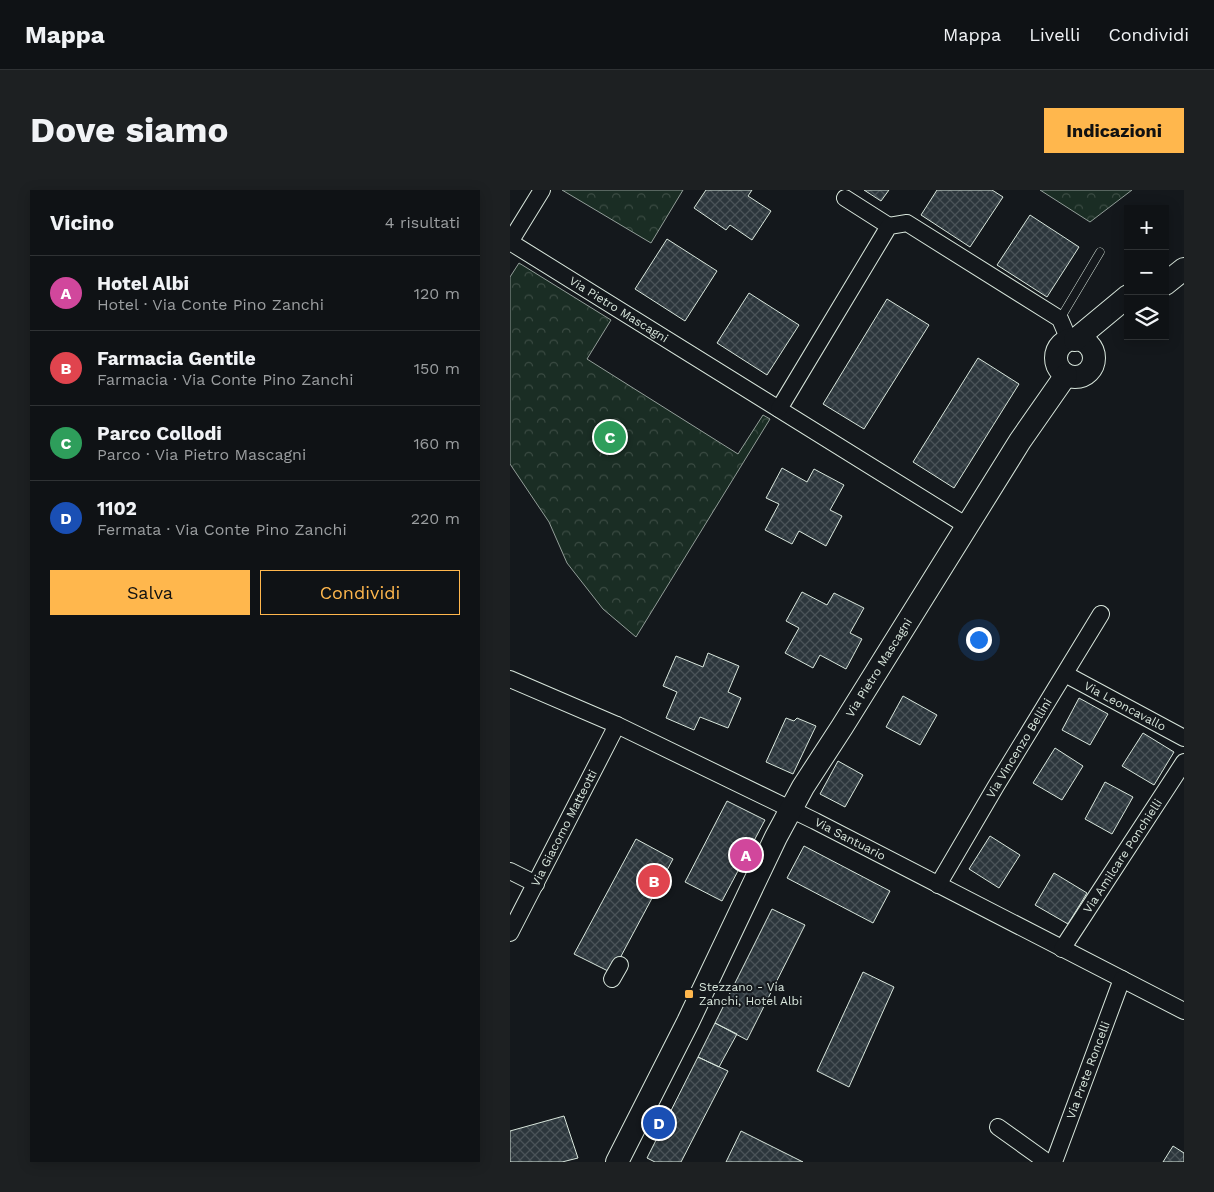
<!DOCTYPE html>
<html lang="it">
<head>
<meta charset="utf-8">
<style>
	body { margin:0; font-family:"Work Sans",sans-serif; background:#1d2022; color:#f1f3f6 }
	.controls { position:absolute; right:15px; top:15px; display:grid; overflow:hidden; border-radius:0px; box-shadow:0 2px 12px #0003 }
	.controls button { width:45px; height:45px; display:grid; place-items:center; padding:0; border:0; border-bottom:1px solid #2f3234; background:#0f1215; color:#f1f3f6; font:25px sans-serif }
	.you { position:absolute; left:468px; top:449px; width:18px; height:18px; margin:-12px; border:4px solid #fff; border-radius:50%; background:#1a73e8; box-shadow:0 0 0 8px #1a73e833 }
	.badge { display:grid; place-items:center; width:32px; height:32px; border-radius:50%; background:#ffb74d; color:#fff; font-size:16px; font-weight:700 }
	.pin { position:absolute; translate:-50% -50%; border:2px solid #fff; box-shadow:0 1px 5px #0006 }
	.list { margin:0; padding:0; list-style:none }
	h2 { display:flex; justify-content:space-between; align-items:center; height:65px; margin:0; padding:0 20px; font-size:21px }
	h2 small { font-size:16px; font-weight:400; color:#9b9ea0 }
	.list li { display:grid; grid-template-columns:32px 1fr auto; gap:15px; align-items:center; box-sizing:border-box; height:75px; padding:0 20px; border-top:1px solid #2f3234 }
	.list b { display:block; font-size:19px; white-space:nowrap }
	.list p { margin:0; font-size:16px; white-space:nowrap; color:#9b9ea0 }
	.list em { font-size:16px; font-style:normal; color:#9b9ea0 }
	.actions { display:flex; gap:10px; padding:15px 20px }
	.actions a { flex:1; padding:11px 0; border:1px solid #ffb74d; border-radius:0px; text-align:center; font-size:18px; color:#ffb74d }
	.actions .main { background:#ffb74d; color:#111 }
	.icon { flex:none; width:28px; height:28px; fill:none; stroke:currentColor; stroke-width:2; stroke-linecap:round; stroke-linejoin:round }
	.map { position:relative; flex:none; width:674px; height:972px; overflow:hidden; border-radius:0px }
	header { display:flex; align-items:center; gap:30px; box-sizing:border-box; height:70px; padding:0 25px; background:#0f1215; border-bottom:1px solid #2f3234 }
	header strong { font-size:24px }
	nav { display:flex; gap:28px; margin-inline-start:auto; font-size:18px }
	.intro { display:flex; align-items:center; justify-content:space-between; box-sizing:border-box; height:120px; padding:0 30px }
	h1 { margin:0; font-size:35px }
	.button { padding:12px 22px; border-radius:0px; background:#ffb74d; color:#111; font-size:18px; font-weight:700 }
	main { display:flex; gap:30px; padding:0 30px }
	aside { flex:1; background:#0f1215; border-radius:0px; box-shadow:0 2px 12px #0003 }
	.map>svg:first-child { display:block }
	.park { fill:url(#park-crowns); stroke:#939e99 }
	.building { fill:url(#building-cross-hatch); stroke:#d8e6dc }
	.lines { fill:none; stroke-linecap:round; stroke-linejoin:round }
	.lane-casing { stroke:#d8e6dc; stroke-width:9 }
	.street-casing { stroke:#d8e6dc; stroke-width:18 }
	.secondary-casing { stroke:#d8e6dc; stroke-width:24 }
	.lane { stroke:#14181c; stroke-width:8 }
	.street { stroke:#14181c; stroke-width:16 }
	.secondary { stroke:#14181c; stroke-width:22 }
	.poi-dot { fill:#ffb74d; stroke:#14181c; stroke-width:2 }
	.labels { text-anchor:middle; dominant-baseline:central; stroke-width:4; stroke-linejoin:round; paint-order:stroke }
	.street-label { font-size:12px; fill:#d8e6dc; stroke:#14181c }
	.poi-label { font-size:12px; fill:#d8e6dc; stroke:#14181c; text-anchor:start }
</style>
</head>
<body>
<header>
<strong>Mappa</strong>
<nav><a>Mappa</a><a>Livelli</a><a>Condividi</a></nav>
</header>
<div class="intro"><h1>Dove siamo</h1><a class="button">Indicazioni</a></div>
<main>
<aside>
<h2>Vicino<small>4 risultati</small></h2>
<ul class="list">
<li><span class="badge" style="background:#d1479c">A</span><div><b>Hotel Albi</b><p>Hotel · Via Conte Pino Zanchi</p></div><em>120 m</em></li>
<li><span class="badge" style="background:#e0444e">B</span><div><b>Farmacia Gentile</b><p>Farmacia · Via Conte Pino Zanchi</p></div><em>150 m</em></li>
<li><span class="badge" style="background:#2e9e5b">C</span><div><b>Parco Collodi</b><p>Parco · Via Pietro Mascagni</p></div><em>160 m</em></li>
<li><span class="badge" style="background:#1a4fb4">D</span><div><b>1102</b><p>Fermata · Via Conte Pino Zanchi</p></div><em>220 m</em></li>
</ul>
<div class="actions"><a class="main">Salva</a><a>Condividi</a></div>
</aside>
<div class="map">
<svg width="674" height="972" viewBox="0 0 674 972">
	<defs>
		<pattern id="park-crowns" width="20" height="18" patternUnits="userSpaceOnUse" patternTransform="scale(1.25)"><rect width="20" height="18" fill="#1a2d24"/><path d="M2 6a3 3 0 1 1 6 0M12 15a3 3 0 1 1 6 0" fill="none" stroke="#3b4b43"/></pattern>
		<pattern id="building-cross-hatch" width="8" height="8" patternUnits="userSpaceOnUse" patternTransform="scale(1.25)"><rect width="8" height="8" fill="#2c363c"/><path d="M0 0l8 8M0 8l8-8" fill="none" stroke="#4a5358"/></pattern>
	</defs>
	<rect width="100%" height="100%" fill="#14181c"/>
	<path class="park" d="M52 0H173L141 53Z
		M530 0H622L580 32Z
		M9 73 101 130 77 169 228 264 253 225 260 229 126 447 93 419 57 373 39 332 0 274V87Z"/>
	<path class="building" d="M196 0H242L238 6 261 21 242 50 220 35 216 40 184 18Z
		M354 0H379L371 11Z
		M427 0H482L493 7 460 57 411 25Z
		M520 25 569 57 537 107 487 75Z
		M157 49 207 81 175 131 125 99Z
		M239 103 289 135 257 185 207 153Z
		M377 109 419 135 354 239 313 214Z
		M468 168 509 194 444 298 403 272Z
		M272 278 297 292 304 279 334 295 320 320 332 326 316 356 289 341 282 354 255 340 269 314 256 308Z
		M292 402 317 415 324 403 354 418 340 443 352 449 336 479 310 465 303 478 275 463 289 438 276 431Z
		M198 463 229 476 218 502 231 508 218 538 190 527 184 540 156 528 167 502 153 496 166 466 193 477Z
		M393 506 427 525 410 555 376 537Z
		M569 508 598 524 580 555 552 540Z
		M276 528 284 531 287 528 306 536 283 584 256 572Z
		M633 543 664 562 644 595 612 576Z
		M545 558 573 576 552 610 523 593Z
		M328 571 353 585 335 617 310 604Z
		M595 592 623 607 602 644 575 629Z
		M217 611 255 630 212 711 175 692Z
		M480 646 510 665 489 698 459 679Z
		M126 649 163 669 102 783 64 764Z
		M294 656 380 701 363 733 277 688Z
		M544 683 577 703 558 734 525 715Z
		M262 719 295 735 237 850 205 833Z
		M353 782 384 797 339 897 307 881Z
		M205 833 227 844 209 877 188 867Z
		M188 867 218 881 171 972H145L137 968Z
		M54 926 68 968 52 972H0V941Z
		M231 941 293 972H216Z
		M663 956 674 963V972H653Z"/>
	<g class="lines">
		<defs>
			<path id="lane" d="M550 129 590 62"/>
			<g id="street">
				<path id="s1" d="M32 0 0 52 457 336"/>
				<path d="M335 8 379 36"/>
				<path d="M269 219 379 36 397 33 550 129 559 150"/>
				<path id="s2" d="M555 484 674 548"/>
				<path id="s3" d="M0 489 107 535 305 631 674 821"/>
				<path d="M0 681 26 694"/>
				<path id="s4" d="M428 695 486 596 591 424"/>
				<path id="s5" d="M0 743 107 535"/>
				<path id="s6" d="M552 759 674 572"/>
				<path d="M102 789 110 775"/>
				<path d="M488 937 537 972"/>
				<path id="s7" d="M544 972 612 789"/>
			</g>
			<g id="secondary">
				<path d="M655 94 674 79"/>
				<circle cx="565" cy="168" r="19"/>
				<path d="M565 150 618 106"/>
				<path id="s8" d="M107 972 178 832 266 647 293 597 332 537 510 251 556 185"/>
			</g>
		</defs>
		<use href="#lane" class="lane-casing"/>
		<use href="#street" class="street-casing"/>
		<use href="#secondary" class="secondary-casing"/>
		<use href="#lane" class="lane"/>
		<use href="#street" class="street"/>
		<use href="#secondary" class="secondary"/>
	</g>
	<rect class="poi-dot" x="174" y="799" width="10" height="10" rx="2.5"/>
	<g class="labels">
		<g class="street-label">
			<text stroke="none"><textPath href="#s1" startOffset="189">Via Pietro Mascagni</textPath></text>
			<text stroke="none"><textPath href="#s8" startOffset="560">Via Pietro Mascagni</textPath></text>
			<text stroke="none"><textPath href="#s2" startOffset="68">Via Leoncavallo</textPath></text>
			<text stroke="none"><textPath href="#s4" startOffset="159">Via Vincenzo Bellini</textPath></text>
			<text stroke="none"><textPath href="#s5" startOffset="118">Via Giacomo Matteotti</textPath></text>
			<text stroke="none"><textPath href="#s3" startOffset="376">Via Santuario</textPath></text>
			<text stroke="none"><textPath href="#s6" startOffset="111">Via Amilcare Ponchielli</textPath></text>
			<text stroke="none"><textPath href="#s7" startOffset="98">Via Prete Roncelli</textPath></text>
		</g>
		<g class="poi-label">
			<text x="189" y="797">Stezzano - Via<tspan x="189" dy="14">Zanchi, Hotel Albi</tspan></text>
		</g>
	</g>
</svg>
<div class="controls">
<button>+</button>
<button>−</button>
<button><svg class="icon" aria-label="layers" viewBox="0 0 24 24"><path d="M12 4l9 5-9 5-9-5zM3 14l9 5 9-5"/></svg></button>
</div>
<div class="you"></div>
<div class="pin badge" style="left:236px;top:665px;background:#d1479c">A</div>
<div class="pin badge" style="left:144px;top:691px;background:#e0444e">B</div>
<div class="pin badge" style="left:100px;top:247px;background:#2e9e5b">C</div>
<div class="pin badge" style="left:149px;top:933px;background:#1a4fb4">D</div>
</div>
</main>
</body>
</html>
